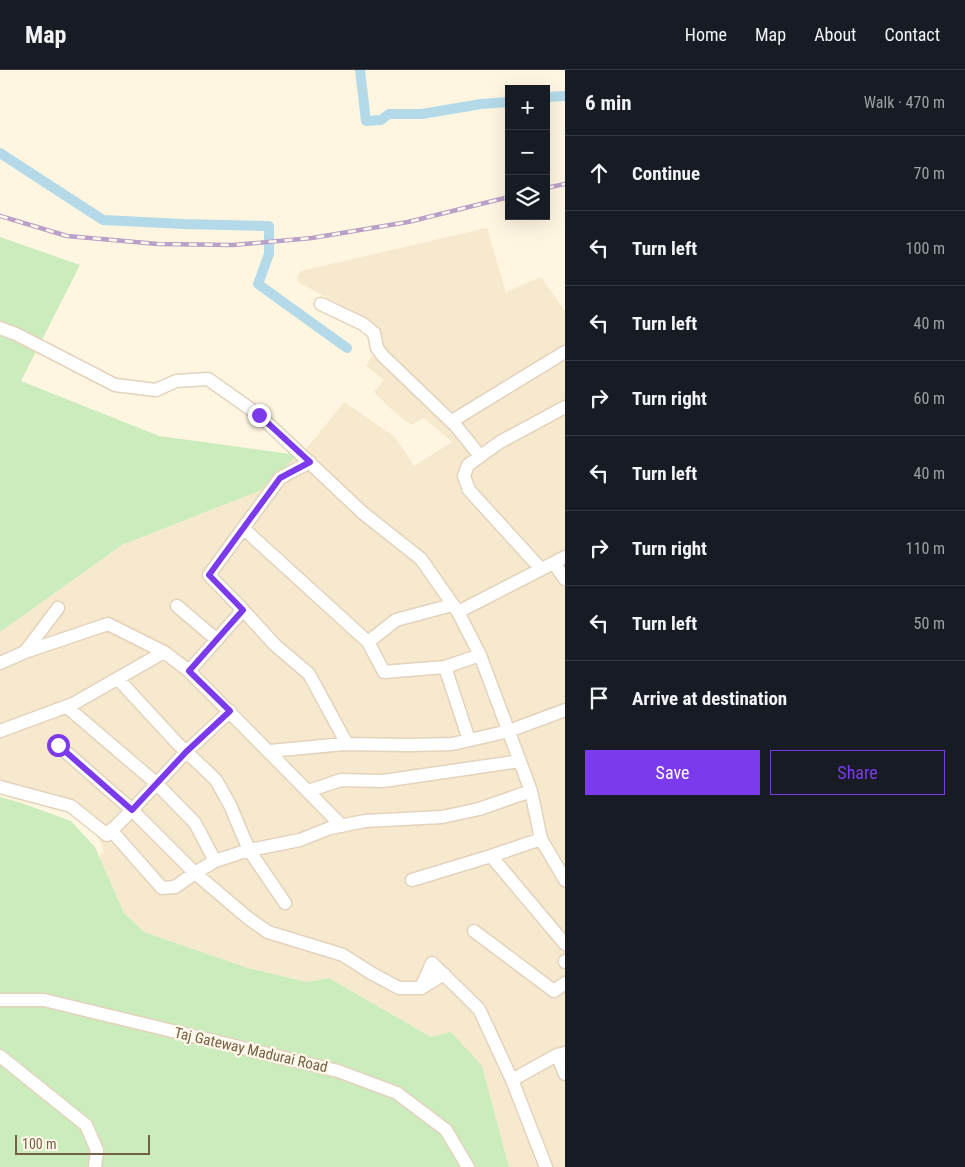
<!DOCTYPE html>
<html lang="en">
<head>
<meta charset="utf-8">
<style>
	body { margin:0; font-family:"Roboto Condensed",sans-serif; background:#20242c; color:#f1f3f6 }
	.controls { position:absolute; right:15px; top:15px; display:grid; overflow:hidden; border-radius:0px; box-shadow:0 5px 20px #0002 }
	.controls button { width:45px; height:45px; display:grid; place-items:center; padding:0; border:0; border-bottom:1px solid #363941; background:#171b24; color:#f1f3f6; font:25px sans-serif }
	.scale { position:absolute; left:15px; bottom:12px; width:135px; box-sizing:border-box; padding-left:5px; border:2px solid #775e46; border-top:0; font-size:14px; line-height:18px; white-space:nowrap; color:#775e46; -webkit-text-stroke:4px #fff9e9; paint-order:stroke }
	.stop { position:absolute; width:15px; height:15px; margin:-11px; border:4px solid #7c3aed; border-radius:50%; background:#fff }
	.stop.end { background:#7c3aed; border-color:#fff; box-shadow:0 1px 5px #0008 }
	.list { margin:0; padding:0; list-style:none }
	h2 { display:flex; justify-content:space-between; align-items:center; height:65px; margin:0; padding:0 20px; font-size:21px }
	h2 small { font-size:16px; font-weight:400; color:#9ea1a6 }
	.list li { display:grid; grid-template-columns:32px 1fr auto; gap:15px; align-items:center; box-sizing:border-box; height:75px; padding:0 20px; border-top:1px solid #363941 }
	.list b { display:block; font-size:19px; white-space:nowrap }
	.list em { font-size:16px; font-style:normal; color:#9ea1a6 }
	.actions { display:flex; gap:10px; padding:15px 20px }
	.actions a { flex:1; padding:11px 0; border:1px solid #7c3aed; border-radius:0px; text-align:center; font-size:18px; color:#7c3aed }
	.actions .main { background:#7c3aed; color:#fff }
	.icon { flex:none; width:28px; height:28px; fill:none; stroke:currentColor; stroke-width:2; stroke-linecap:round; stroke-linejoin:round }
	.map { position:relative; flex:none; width:565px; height:1097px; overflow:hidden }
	header { display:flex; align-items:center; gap:30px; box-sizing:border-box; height:70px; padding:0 25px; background:#171b24; border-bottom:1px solid #363941 }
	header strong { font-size:24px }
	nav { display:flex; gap:28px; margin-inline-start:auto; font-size:18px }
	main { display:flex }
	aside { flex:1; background:#171b24 }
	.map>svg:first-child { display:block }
	.residential { fill:#f6e9ce }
	.green { fill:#cbedbe }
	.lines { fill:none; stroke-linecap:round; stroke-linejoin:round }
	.canal { stroke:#b4dae9; stroke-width:10 }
	.minor-casing { stroke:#e3d3bc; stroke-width:15 }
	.minor { stroke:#fff; stroke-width:12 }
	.rail-casing { stroke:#ba9fc8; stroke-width:4.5 }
	.rail { stroke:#fff9e9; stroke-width:2.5; stroke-dasharray:8; stroke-linecap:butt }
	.route { stroke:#7c3aed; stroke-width:6 }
	.labels { text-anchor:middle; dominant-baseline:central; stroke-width:4.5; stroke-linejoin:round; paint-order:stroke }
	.street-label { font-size:15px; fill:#775e46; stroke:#fff9e9 }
</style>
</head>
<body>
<header>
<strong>Map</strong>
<nav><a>Home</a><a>Map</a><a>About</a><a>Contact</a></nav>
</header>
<main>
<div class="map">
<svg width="565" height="1097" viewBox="0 0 565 1097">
	<rect width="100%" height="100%" fill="#fef6e1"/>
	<path class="residential" d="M487 158 506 222 541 207 565 241V1097H509L482 996 329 908 307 912 248 898 144 862 124 843 99 786 104 782 95 760 73 736 54 725 0 710V562L122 475 259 421 298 385 303 383 344 332 395 367 414 396 452 372 424 348 411 355 391 339 374 322 384 310 366 296 380 272 378 260 372 252 298 212 297 207 301 201Z"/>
	<path class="green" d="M0 167 80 195 21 311 159 366 298 385 259 421 122 475 0 562Z
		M0 727 19 732 71 751 95 777 124 843 144 862 248 898 307 912 329 908 431 967 451 962 482 996 509 1097H0Z"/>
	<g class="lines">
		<path class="canal" d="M360 0 366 51 381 50 389 44H422L481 34 509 32
			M546 27 565 26
			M0 83 103 150 183 154 269 156V184L258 214 347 278"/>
		<defs>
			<path id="minor" d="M321 234 363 254 374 263 377 278 383 286 456 356 480 386
				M0 258 16 264 115 315 156 320 176 311 208 309 259 345 363 443 421 489 458 542 480 585 531 721 541 769 565 810
				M452 351 565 282
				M243 458 368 572
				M554 493 565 509
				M541 499 469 420 464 406 468 395 500 372 565 337
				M177 536 217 570
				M243 540 275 575 309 604 347 674
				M458 542 565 487
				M25 582 58 538
				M0 593 25 582 108 554 164 582
				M445 597 384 602 368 572 396 550 452 535
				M189 601 342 756
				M118 609 177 673 216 710 230 735 249 780 285 833
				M67 637 156 713 195 753 215 791
				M0 661 73 634 164 582 189 601 243 540 209 505 280 408 310 392
				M469 670 445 597 480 585
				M58 675 132 740 186 682 230 641
				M270 681 344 674 408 675 452 674 509 661 565 640
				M0 717 71 736 107 765 132 740 195 803 215 791 249 780 300 770 330 758 365 751 442 747 479 739 531 721
				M308 721 341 710 383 711 520 691
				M111 760 162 818 175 817 195 803 248 848 268 862 343 885 371 903 399 918H421L444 904
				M541 769 491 786 565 874
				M412 810 491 786
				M474 861 554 921 565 913
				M565 891V892
				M421 918 432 893 479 939 512 1010 546 1097
				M0 930H44L338 1001 397 1023 446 1060 468 1097
				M557 985 565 1004
				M0 986 86 1055 97 1080 95 1097
				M512 1010 557 985 565 983"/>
		</defs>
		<use href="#minor" class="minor-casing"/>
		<use href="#minor" class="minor"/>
		<defs>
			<path id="rail" d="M546 118 565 114
				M0 146 67 166 158 174 233 175 312 168 408 152 509 127"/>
		</defs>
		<use href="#rail" class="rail-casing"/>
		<use href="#rail" class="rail"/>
	</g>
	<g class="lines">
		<path class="route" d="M58 675 132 740 186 682 230 641 189 601 243 540 209 505 280 408 310 392 259 345"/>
	</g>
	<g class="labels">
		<g class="street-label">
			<text transform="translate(251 980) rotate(13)">Taj Gateway Madurai Road</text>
		</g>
	</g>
</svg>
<div class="controls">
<button>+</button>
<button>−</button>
<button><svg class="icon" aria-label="layers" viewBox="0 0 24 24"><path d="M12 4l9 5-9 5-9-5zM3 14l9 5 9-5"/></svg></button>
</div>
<div class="scale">100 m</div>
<div class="stop" style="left:58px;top:675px"></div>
<div class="stop end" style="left:259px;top:345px"></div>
</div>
<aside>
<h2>6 min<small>Walk · 470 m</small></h2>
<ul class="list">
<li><svg class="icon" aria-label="ahead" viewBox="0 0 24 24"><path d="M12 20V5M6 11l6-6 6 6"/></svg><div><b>Continue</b></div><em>70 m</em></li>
<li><svg class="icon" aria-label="left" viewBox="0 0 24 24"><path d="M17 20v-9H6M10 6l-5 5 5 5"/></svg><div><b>Turn left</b></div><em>100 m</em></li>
<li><svg class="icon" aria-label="left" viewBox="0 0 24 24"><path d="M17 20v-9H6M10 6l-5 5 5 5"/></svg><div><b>Turn left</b></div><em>40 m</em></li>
<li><svg class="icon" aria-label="right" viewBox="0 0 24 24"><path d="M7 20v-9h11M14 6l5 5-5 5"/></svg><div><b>Turn right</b></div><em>60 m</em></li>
<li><svg class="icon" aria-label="left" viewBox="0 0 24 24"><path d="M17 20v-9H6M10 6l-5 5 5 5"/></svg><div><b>Turn left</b></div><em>40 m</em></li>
<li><svg class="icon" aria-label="right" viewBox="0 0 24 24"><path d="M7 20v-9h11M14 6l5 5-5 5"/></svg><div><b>Turn right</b></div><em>110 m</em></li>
<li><svg class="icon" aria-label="left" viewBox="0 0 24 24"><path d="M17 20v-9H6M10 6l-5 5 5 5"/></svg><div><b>Turn left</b></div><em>50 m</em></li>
<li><svg class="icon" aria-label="arrive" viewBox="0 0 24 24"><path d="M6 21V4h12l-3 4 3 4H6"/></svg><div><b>Arrive at destination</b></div></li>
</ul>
<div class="actions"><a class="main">Save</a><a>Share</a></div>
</aside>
</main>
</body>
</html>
